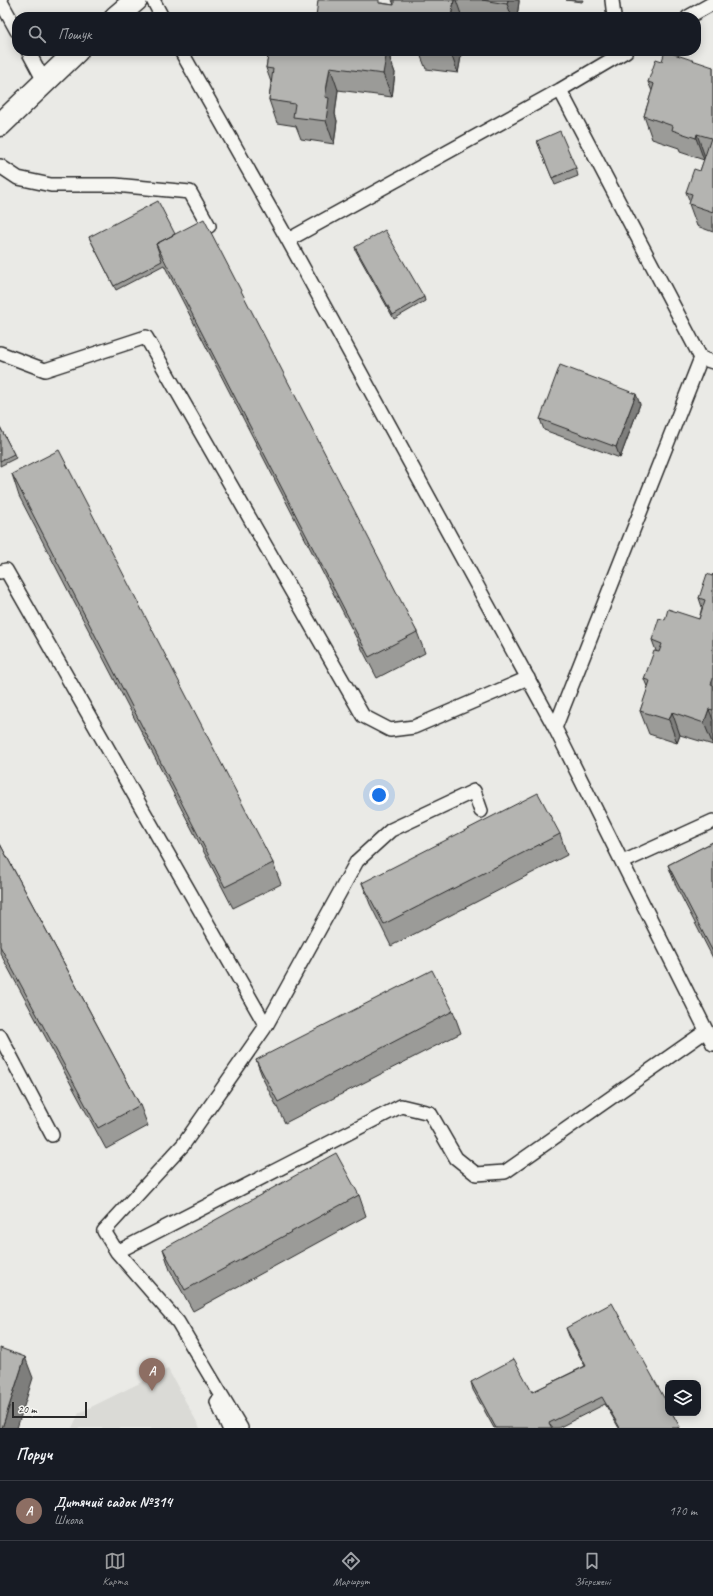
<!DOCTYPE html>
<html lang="uk">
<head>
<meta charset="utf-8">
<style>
	body { margin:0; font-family:Caveat,sans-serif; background:#242831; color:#f1f3f6 }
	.controls { position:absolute; right:12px; bottom:12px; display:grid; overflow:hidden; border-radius:8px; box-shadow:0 2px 10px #0003 }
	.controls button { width:36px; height:36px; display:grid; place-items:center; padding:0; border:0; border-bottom:1px solid #363941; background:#171b24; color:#f1f3f6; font:20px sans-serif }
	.scale { position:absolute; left:12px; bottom:10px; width:75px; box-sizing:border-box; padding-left:4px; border:2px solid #2b2b2b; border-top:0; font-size:11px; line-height:14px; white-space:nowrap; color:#2b2b2b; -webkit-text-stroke:3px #f6f6f2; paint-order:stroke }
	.you { position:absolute; left:379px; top:795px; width:14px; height:14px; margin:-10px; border:3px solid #fff; border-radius:50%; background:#1a73e8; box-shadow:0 0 0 6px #1a73e833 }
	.badge { display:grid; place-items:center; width:26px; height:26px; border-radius:50%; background:#98999b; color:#fff; font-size:13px; font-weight:700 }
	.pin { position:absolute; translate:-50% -33px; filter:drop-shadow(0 1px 2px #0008) }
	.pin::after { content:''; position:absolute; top:21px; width:14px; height:12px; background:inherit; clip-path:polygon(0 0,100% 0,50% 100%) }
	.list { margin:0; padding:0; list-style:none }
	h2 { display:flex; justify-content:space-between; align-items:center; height:52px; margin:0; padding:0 16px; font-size:17px }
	h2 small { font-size:13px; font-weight:400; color:#9ea1a6 }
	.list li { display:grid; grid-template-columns:26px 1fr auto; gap:12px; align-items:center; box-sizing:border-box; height:60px; padding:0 16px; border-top:1px solid #363941 }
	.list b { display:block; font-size:15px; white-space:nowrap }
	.list p { margin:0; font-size:13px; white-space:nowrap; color:#9ea1a6 }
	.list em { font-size:13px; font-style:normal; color:#9ea1a6 }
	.icon { flex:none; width:22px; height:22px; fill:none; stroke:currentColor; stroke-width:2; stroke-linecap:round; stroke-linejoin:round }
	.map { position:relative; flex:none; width:713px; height:1428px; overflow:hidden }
	.search { position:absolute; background:#171b24; box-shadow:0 2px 10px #0003; left:12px; right:12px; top:12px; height:44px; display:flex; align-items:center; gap:10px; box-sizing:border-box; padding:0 14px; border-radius:16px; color:#9ea1a6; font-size:15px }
	.sheet { height:112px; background:#171b24 }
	nav { display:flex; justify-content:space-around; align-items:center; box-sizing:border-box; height:56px; border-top:1px solid #363941; background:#171b24; font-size:11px; color:#9ea1a6 }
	nav a { display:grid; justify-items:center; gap:2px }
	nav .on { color:#98999b }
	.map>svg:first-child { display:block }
	.built { fill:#dadad6 }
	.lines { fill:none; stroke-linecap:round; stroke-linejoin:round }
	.lane-casing { stroke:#2b2b2b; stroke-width:16 }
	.street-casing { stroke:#2b2b2b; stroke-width:25 }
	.lane { stroke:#f6f6f2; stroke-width:13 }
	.street { stroke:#f6f6f2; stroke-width:22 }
	.wall { fill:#9b9b98; stroke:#2b2b2b }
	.shaded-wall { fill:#7e7e7c; stroke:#2b2b2b }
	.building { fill:#b4b4b1; stroke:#2b2b2b }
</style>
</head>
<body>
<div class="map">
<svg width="713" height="1428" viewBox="0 0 713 1428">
	<rect width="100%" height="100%" fill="#eaeae6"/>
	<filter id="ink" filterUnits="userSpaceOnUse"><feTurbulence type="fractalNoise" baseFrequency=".025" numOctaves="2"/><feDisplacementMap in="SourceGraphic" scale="8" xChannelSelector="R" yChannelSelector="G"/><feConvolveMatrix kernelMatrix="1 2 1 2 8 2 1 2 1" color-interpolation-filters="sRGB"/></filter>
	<g filter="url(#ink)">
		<path class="built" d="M168 1369 200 1428H72L79 1413Z"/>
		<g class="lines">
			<defs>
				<path id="lane" d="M0 0 17 31
					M153 0 162 17
					M612 0 614 17
					M688 17 713 3
					M28 51 44 81
					M181 51 288 240 555 728 713 1044
					M0 166 18 178 51 185H115L190 192 209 226
					M288 240 560 90 626 51
					M0 353 45 370 146 337 363 716 390 730 414 727 528 678
					M701 358 713 362
					M0 572 6 570 266 1026
					M555 728 701 358 560 90
					M623 862 713 821
					M0 1036 52 1135
					M117 1252 401 1106 430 1113 456 1158 476 1174 505 1172 706 1031
					M217 1402 229 1428
					M241 1428 178 1322 117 1252 104 1231 183 1145 266 1026 357 861 391 830 474 791 481 811"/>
				<path id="street" d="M116 17 136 0
					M0 125 77 51"/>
			</defs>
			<use href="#lane" class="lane-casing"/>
			<use href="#street" class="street-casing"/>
			<use href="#lane" class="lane"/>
			<use href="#street" class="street"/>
		</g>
		<path class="wall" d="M392 0H519V2L517 17H316L381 3 394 5Z
			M566 0H583L582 2Z
			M269 51H392L390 59 395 73 392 97 338 90 335 114 337 121 334 144 301 139 296 126 277 123 269 100 271 82 266 68Z
			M396 51H462L458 73 426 69 420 54Z
			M662 61 713 67V232L697 226 689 204 690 202 686 192 700 171 704 160 680 152 679 148 652 139 644 116 652 91 648 82Z
			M537 141 576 168 578 176 555 185Z
			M175 234 417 632 425 653 377 678 164 265 116 290 89 237Z
			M355 247 424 297 425 301 394 319 356 251Z
			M640 404 620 458 544 430 540 419Z
			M0 427 16 458 0 466Z
			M12 474 273 863 281 884 233 908 19 496Z
			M713 574V745L680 735 677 743 649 734 640 711 648 689 644 679 656 651 652 640 665 620 699 619 702 607 699 598Z
			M560 834 567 855 391 946 370 904 362 883Z
			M713 842V958L676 886 668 865Z
			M0 844 140 1105 148 1126 106 1149 0 953Z
			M453 1011 461 1033 285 1123 264 1081 256 1060Z
			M359 1195 366 1216 193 1311 170 1270 163 1249Z
			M566 1328 672 1413 680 1428H619L605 1404 558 1428H494L473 1390 471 1382 532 1392 585 1366 569 1336Z"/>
		<path class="shaded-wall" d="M454 0H456L462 17H451Z
			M508 0H519V2L517 17H512L507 4Z
			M381 51H392L390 59 395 73 392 97 383 74Z
			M450 51H462L458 73Z
			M330 67 338 90 335 114 337 121 334 144 326 121 325 97Z
			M697 134 705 157 704 160 696 138Z
			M636 394 640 404 620 458 616 447Z
			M709 709 713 720V745L704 723Z
			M672 712 680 735 677 743 669 720Z
			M25 1357 33 1378 17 1428H2Z"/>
		<path class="building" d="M318 0H379V3L394 5V0H454L451 17H316Z
			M482 0H508L507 4Z
			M269 51H387L383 74 330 67 325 97 329 98 326 121 293 117 295 104 269 100 273 69 266 68Z
			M665 51 713 67V212L689 204 692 194 686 192 694 169 700 171 711 138 697 134 696 138 672 130 673 126 644 116 654 84 648 82 656 59 662 61Z
			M560 131 576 168 552 178 537 141Z
			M158 201 175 234 156 244 162 261 114 286 89 237Z
			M204 219 417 632 369 657 156 244Z
			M385 230 424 297 393 315 355 247Z
			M560 365 636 394 616 447 540 419Z
			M0 427 14 454 0 461Z
			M59 450 273 863 225 887 12 474Z
			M707 574 712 576 713 574V679L711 684 713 685V710L709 709 704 723 672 712 669 720 640 711 650 681 644 679 654 651 659 652 662 644 652 640 659 618 665 620 668 609 699 619 705 600 699 598Z
			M538 793 560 834 384 924 362 883Z
			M713 842V952L668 865Z
			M0 844 140 1105 98 1128 0 946Z
			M432 970 453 1011 278 1102 256 1060Z
			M336 1153 359 1195 185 1290 163 1249Z
			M612 1303 668 1405V1413H672L680 1427 677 1428H620L602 1397 549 1423 552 1428H496L471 1382 514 1359 532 1392 586 1366 566 1328Z
			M0 1348 25 1357 2 1428H0Z"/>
	</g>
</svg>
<div class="controls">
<button><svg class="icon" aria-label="layers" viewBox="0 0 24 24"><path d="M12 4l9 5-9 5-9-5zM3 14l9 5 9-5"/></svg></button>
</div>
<div class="scale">20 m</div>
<div class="you"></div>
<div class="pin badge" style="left:152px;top:1391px;background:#8d6e63">A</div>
<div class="search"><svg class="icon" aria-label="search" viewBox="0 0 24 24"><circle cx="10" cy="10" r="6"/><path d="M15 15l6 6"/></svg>Пошук</div>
</div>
<section class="sheet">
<h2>Поруч<small></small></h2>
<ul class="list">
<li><span class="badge" style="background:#8d6e63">A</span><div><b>Дитячий садок №314</b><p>Школа</p></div><em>170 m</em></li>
</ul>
</section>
<nav>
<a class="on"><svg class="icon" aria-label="map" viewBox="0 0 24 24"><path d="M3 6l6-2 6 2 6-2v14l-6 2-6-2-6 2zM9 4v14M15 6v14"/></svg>Карта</a>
<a><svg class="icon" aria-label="directions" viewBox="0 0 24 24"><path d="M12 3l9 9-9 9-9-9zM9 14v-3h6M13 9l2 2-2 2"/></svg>Маршрут</a>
<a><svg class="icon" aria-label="saved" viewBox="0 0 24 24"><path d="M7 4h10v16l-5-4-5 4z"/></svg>Збережені</a>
</nav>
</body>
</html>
